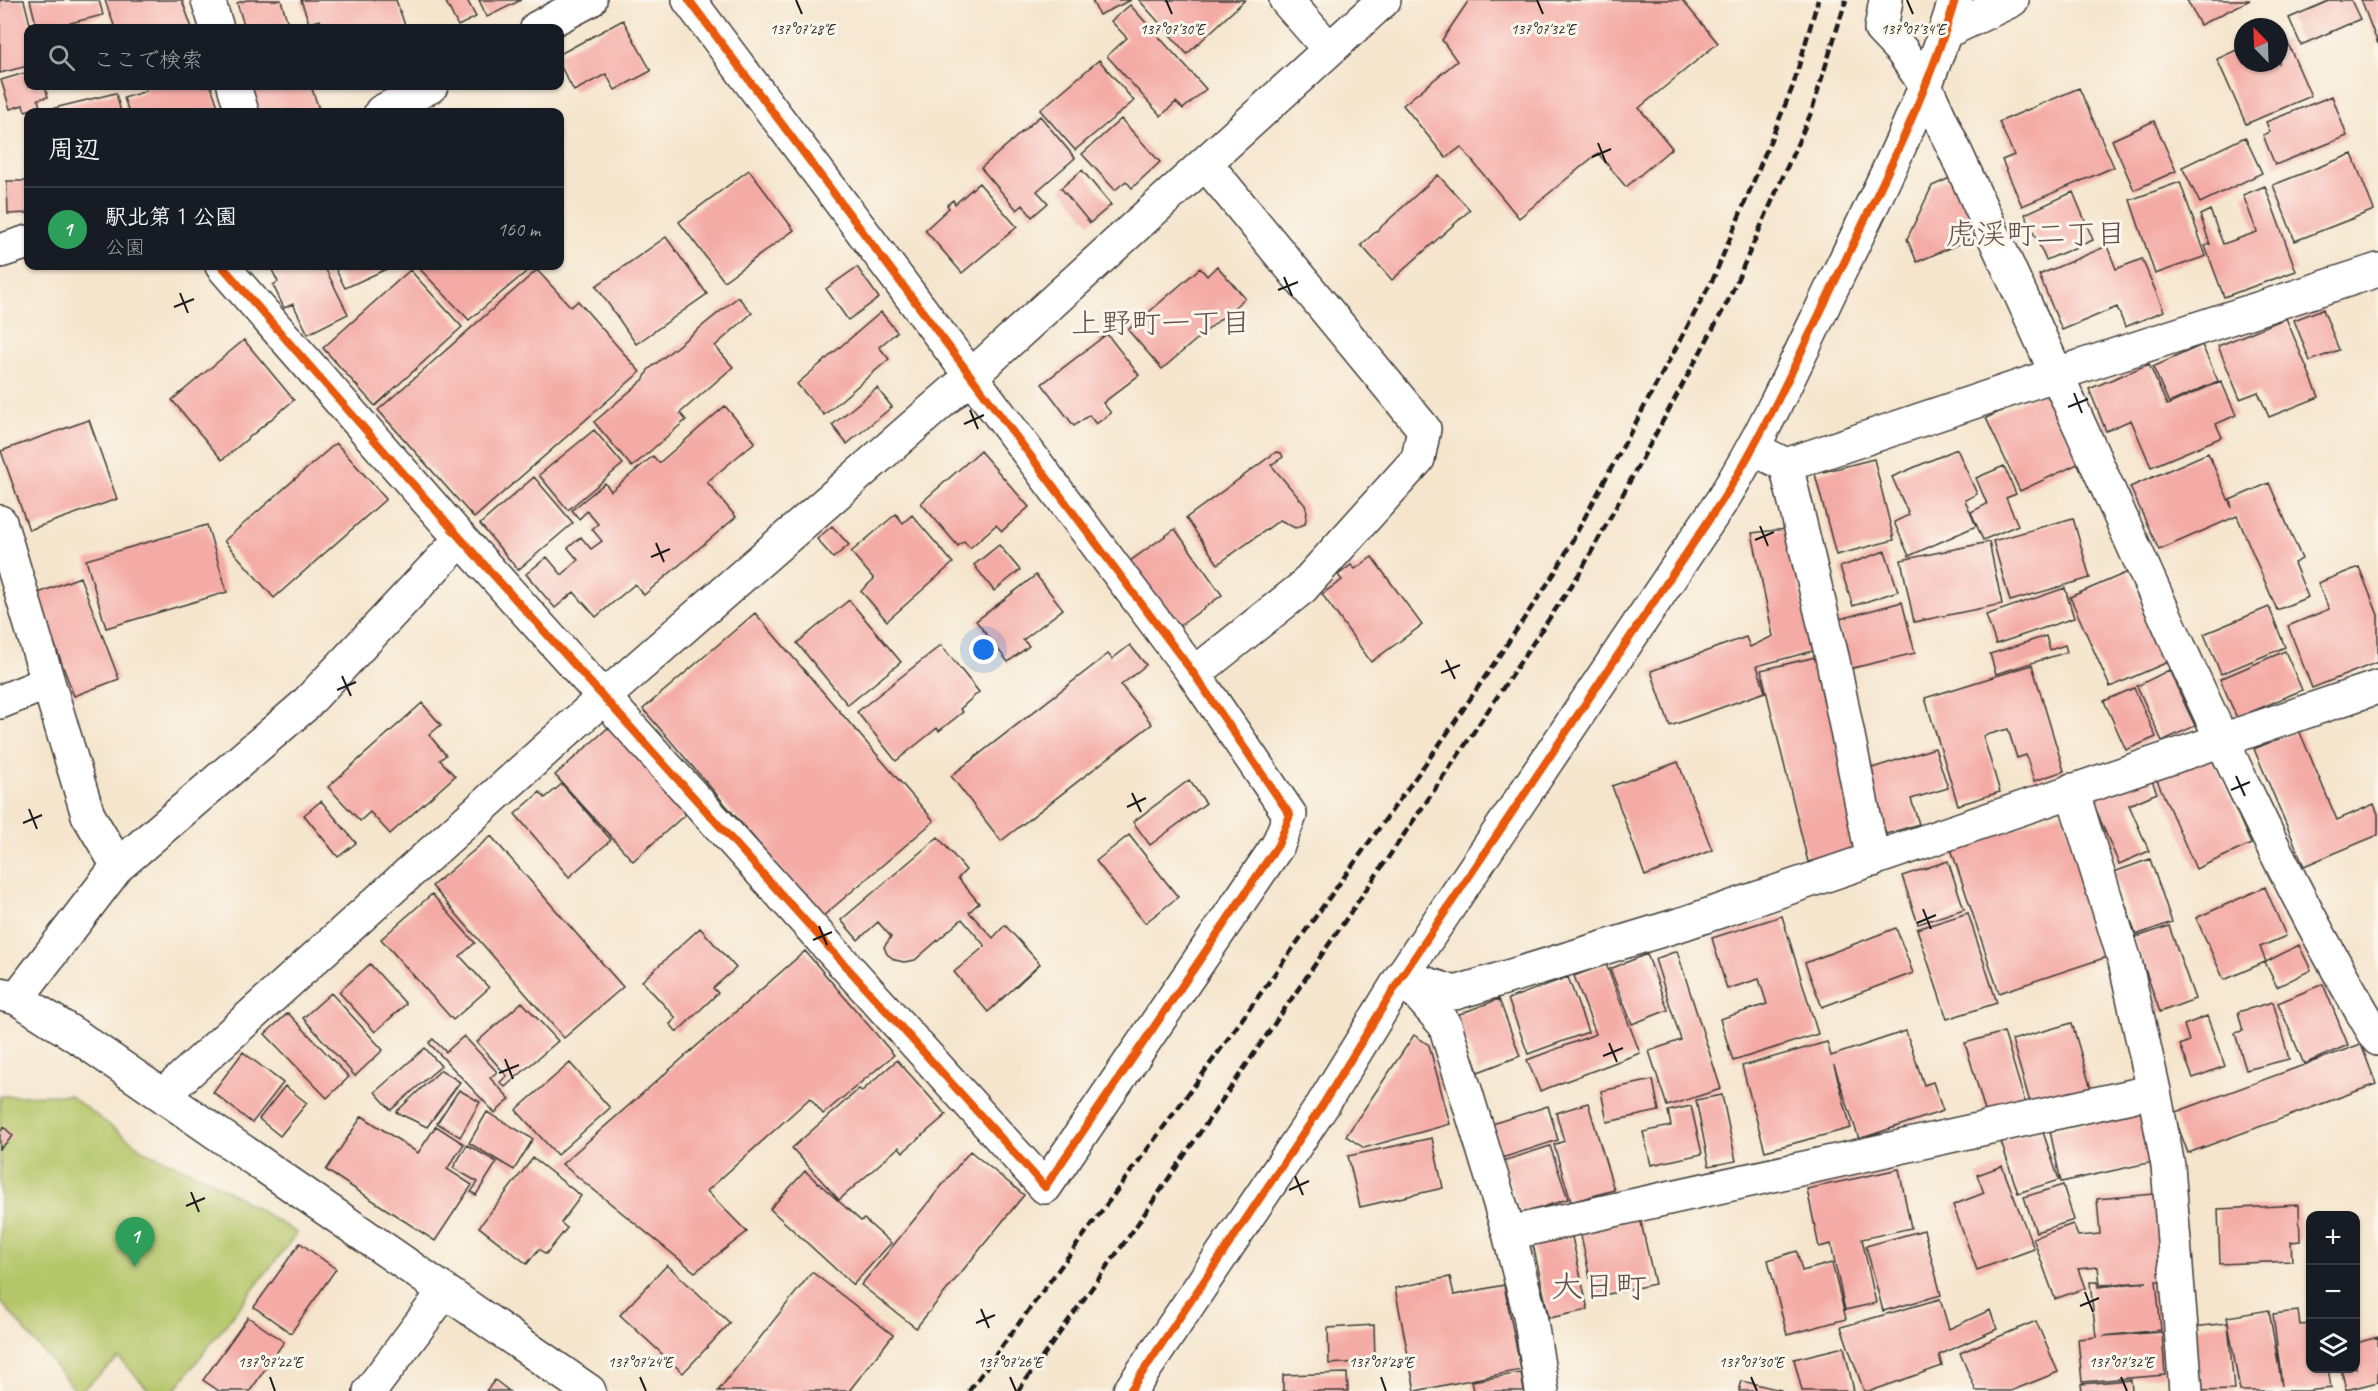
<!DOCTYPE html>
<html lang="ja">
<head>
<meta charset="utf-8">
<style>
	body { margin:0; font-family:Caveat,"Klee One",sans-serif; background:#242831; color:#f1f3f6 }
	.controls { position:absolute; right:18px; bottom:18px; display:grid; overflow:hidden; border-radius:12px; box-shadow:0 2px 4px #0004 }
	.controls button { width:54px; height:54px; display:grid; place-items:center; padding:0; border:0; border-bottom:2px solid #363941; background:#171b24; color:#f1f3f6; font:30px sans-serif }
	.compass { position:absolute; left:2234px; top:18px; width:54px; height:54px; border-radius:50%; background:#171b24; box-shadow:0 2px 4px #0004; rotate:337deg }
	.you { position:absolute; left:984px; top:650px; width:21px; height:21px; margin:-15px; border:4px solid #fff; border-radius:50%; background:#1a73e8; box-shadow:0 0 0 9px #1a73e833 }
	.badge { display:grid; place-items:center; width:39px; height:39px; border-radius:50%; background:#c8321e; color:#fff; font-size:20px; font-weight:700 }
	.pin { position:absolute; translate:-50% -50px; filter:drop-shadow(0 2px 3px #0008) }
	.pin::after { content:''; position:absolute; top:32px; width:21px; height:18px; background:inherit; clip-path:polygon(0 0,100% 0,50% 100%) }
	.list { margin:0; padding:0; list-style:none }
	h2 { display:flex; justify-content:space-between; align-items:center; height:78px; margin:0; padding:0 24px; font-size:26px }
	h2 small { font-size:20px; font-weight:400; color:#9ea1a6 }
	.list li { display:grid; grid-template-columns:39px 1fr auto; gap:18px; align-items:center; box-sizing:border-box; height:84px; padding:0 24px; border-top:2px solid #363941 }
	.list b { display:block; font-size:22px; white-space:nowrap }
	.list p { margin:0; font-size:20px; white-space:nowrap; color:#9ea1a6 }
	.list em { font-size:20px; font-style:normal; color:#9ea1a6 }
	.icon { flex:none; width:33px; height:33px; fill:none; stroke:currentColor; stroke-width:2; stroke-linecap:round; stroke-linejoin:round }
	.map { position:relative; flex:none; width:2378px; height:1391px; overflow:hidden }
	.search { position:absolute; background:#171b24; box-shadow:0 2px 4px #0004; left:24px; top:24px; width:540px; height:66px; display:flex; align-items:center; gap:15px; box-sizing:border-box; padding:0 21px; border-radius:12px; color:#9ea1a6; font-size:22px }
	.panel { position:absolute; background:#171b24; box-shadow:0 2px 4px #0004; left:24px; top:108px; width:540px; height:162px; border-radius:12px }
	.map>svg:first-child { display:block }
	.green { fill:#b5c669; stroke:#687142; stroke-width:1.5 }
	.building { fill:#f4aba6 }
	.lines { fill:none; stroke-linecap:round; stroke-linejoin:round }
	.minor-casing { stroke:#3d3a37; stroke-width:36 }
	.minor { stroke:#fff; stroke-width:33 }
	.rail { stroke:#1c1c1c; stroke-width:4.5; stroke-dasharray:9 4.5; stroke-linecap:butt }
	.cycleway-casing { stroke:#fbf7ec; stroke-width:11 }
	.cycleway { stroke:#e8590c; stroke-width:8 }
	.ticks { fill:none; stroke:#1c1c1c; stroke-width:2 }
	.labels { text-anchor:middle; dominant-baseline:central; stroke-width:6; stroke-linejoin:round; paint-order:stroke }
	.neighbourhood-label { font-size:30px; fill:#684e4c; stroke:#fbf7ec }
	.quarter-label { font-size:32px; fill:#684e4c; stroke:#fbf7ec }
	.ticks-label { font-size:15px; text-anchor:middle; fill:#1c1c1c; stroke:#fbf7ec; stroke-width:6; stroke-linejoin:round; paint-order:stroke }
</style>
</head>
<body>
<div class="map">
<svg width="2378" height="1391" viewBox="0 0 2378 1391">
	<rect width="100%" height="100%" fill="#fbf7ec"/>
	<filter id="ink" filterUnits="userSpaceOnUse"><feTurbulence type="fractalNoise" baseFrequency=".0167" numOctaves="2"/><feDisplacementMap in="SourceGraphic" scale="12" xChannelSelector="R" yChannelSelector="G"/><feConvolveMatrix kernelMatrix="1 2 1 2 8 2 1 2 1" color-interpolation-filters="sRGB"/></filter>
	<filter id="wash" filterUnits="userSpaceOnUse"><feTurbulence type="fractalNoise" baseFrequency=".008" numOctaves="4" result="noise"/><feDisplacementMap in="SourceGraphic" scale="24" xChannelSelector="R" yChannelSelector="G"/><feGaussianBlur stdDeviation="1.35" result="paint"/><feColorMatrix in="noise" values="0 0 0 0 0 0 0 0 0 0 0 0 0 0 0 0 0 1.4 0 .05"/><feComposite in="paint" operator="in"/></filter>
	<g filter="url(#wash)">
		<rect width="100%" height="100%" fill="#f5e5cd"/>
		<path class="green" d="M69 1095 146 1152 205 1177 297 1233 174 1391H150L119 1358 83 1389 76 1391 0 1301V1096Z"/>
		<g id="blocks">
			<path class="building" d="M0 0H24L31 28 28 66 0 73Z
				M30 0H99L103 15 50 28H37Z
				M105 0H182L192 28H115Z
				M247 0H281L288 24 273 28H245L237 3Z
				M301 0H396L406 28H323L320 20 309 23Z
				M445 0H467L476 17 458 26Z
				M479 0H521L487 17Z
				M1092 0H1131L1099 15Z
				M1139 0H1245L1187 54Z
				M1469 0H1682L1718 43 1639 108 1672 148 1626 187 1598 153 1519 218 1461 147 1446 158 1403 105 1457 61 1442 40Z
				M2187 0H2250L2200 25Z
				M2331 0H2351L2360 19 2301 45 2289 18Z
				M2361 0H2378V44Z
				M1130 5 1206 89 1183 109 1176 102 1161 116 1107 56 1127 38 1111 21Z
				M623 20 651 71 615 90 606 74 574 91 560 65V54Z
				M2286 39 2311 96 2246 124 2217 59 2243 47V63H2279V42Z
				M1099 60 1134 101 1075 150 1040 110Z
				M28 72V86H45L48 97 38 99 40 107 25 111 23 105 10 109 1 80Z
				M143 86H211L220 112H129L124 98 146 91Z
				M242 86H311L320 112H291L290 110 272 112 271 109 251 112Z
				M2079 88 2114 167 2022 206 2002 160 2014 155 1999 122Z
				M116 93 121 112H47L46 110Z
				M2332 96 2347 136 2275 165 2263 135 2270 132 2266 122Z
				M1040 116 1075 158 1037 191 1048 203 1032 217 1023 205 1017 210 981 168Z
				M1121 119 1160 162 1132 188 1126 181 1115 190 1082 154Z
				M2154 121 2176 171 2134 190 2112 140Z
				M2245 137 2262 173 2200 203 2182 167Z
				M2352 154 2374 210 2295 241 2273 185Z
				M749 170 794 230 724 281 679 222Z
				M1082 170 1111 205 1090 223 1061 188Z
				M1438 175 1470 210 1392 280 1361 245Z
				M1952 177 1977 236 1917 262 1907 239 1932 186Z
				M7 181H28V213L8 214Z
				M2180 182 2206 256 2155 274 2130 200Z
				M979 183 1017 227 962 273 925 230 949 208 947 205 953 200 955 204Z
				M2265 186 2296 271 2224 297 2205 246 2210 244 2200 215 2210 210 2223 244 2257 232 2243 195Z
				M2073 192 2093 240 2046 260 2025 214Z
				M666 237 707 294 636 344 596 286Z
				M2107 246 2116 269 2142 259 2164 311 2125 327 2117 307 2062 330 2039 275Z
				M282 266H324L348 314 308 334 293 304 284 308 273 285 278 282 272 270Z
				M334 266H393L345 288Z
				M417 266H533L469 320Z
				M1217 266 1245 298 1162 369 1128 330 1200 268 1207 276Z
				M857 267 879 298 848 320 826 289Z
				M410 270 462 327 375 406 323 348Z
				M537 270 571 307 578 301 640 372 474 518 378 410Z
				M738 297 752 313 715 346 733 367 680 413 686 420 632 467 594 422 644 379 648 370Z
				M2323 309 2339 350 2310 361 2294 320Z
				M881 312 897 332 879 347 889 359 824 415 797 384Z
				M2286 318 2319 397 2269 417 2258 392 2240 399 2218 346Z
				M1107 334 1139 375 1103 403 1111 413 1096 424 1089 415 1074 426 1042 384Z
				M244 340 294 400 222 460 172 400Z
				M2202 345 2218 381 2169 403 2153 367Z
				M2149 364 2167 405 2221 381 2236 415 2216 424 2222 437 2151 467 2131 420 2106 431 2089 389Z
				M877 388 892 407 847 444 832 425Z
				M2045 391 2080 463 2020 491 1986 418Z
				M725 406 755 442 707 482 736 517 644 595 635 584 596 617 574 592 555 608 526 574 547 557 562 575 578 560 568 548 581 537 591 549 602 541 592 529 598 524 587 511 579 519 572 510 605 483 611 491 653 456 659 463Z
				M89 420 117 499 29 530 1 451Z
				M594 430 623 464 568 510 539 475Z
				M336 443 386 499 274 598 224 541Z
				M1957 449 1977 494 1965 500 1976 526 1909 556 1894 522 1909 515 1892 477Z
				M980 451 1029 507 1002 531 996 525 970 548 964 541 958 546 921 503Z
				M1276 452 1281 453 1283 457 1271 465 1305 505 1307 512 1305 524 1295 528 1280 520 1218 564 1186 518Z
				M2208 453 2232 508 2230 500 2269 483 2302 559 2294 563 2308 597 2277 610 2237 516 2159 550 2130 487Z
				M1874 459 1894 540 1836 555 1815 474Z
				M2004 466 2016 494 2006 498 2018 525 1983 540 1971 512 1987 504 1976 478Z
				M534 477 573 523 518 570 480 524Z
				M896 514 903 523 912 515 953 563 887 621 861 591 874 579 851 552Z
				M2073 518 2090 578 2010 601 1993 541Z
				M207 525 227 592 106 628 86 560Z
				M832 526 849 545 833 558 817 539Z
				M1175 529 1222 595 1178 627 1130 561Z
				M1786 529 1813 651 1757 666 1765 692 1670 726 1651 671 1746 637 1750 647 1773 636 1752 533Z
				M1989 542 2002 604 1914 622 1901 560Z
				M999 545 1020 570 994 591 974 565Z
				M1885 551 1898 591 1853 606 1840 567Z
				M1372 557 1422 625 1371 662 1322 594 1342 580 1338 575 1351 565 1355 569Z
				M2359 567 2378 615V662L2312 688 2288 626 2329 609 2318 583Z
				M2128 572 2168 662 2110 687 2070 597Z
				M1036 575 1063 609 1023 640 1029 646 1008 662 976 621Z
				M80 577 119 679 74 696 36 594Z
				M2065 588 2074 618 1996 644 1986 615Z
				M849 600 901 662 848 705 797 643Z
				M1902 602 1915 653 1849 669 1836 620Z
				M2269 607 2285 647 2221 674 2204 634Z
				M755 613 934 821 822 917 643 709Z
				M2046 636 2050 650 2065 645 2067 652 1996 674 1990 654Z
				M941 645 979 692 960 709 963 712 939 731 937 728 896 761 857 712Z
				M1130 645 1146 665 1121 685 1152 724 1001 841 951 776 1108 654 1112 659Z
				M2285 651 2302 690 2237 718 2220 679Z
				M1820 656 1867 847 1808 862 1761 670Z
				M2032 665 2064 771 2034 781 2026 755 2017 758 2008 729 1983 736 2000 792 1958 805 1925 698Z
				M2169 670 2195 726 2162 741 2137 686Z
				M2134 688 2156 737 2126 750 2104 701Z
				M422 703 441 725 429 735 446 755 440 760 455 776 390 834 370 812 360 821 328 787Z
				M610 726 688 812 633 861 555 775Z
				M2299 730 2337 820 2374 804 2378 814V835L2304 866 2254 749Z
				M1935 748 1948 788 1911 799 1919 824 1886 834 1866 770Z
				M2211 754 2251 844 2196 869 2156 778Z
				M1678 762 1712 850 1645 876 1612 786Z
				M2150 776 2157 793 2129 805 2149 851 2119 864 2090 796Z
				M1189 780 1206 803 1150 845 1133 822Z
				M562 784 611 840 569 877 515 814 540 792 545 798Z
				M321 801 356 843 338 857 304 815Z
				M2062 812 2110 956 1999 993 1951 849Z
				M1129 835 1178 897 1145 923 1096 861Z
				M491 836 623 987 564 1038 432 886Z
				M938 837 966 870 958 878 979 903 969 912 993 938 1005 925 1040 964 988 1012 954 972 985 946 962 919 915 960 904 962 895 960 887 954 884 947 891 937 878 922 858 940 841 920Z
				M2150 859 2172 922 2136 935 2114 872Z
				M1948 861 1964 909 1918 924 1902 876Z
				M2265 887 2286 936 2260 947 2266 962 2299 945 2311 970 2277 987 2265 962 2224 980 2196 918Z
				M432 894 475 943 460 956 489 988 453 1020 381 939Z
				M1968 913 1997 1003 1947 1019 1917 929Z
				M1782 916 1818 1034 1733 1061 1720 1019 1767 1004 1759 979 1727 989 1712 938Z
				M2169 926 2195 999 2160 1012 2134 938Z
				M700 928 736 968 713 988 718 993 677 1032 670 1024 676 1018 642 981Z
				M1896 928 1913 973 1822 1007 1805 963Z
				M805 951 894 1055 823 1114 810 1098 707 1191 747 1232 695 1272 562 1164Z
				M1677 951 1721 1089 1667 1106 1649 1051 1681 1040 1655 959Z
				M1647 954 1668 1010 1632 1024 1610 969Z
				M370 964 406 1004 375 1032 339 992Z
				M1606 964 1640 1053 1540 1091 1527 1060 1596 1034 1574 976Z
				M1568 977 1588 1032 1528 1054 1508 999Z
				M2323 984 2348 1045 2304 1064 2278 1003Z
				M331 993 383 1050 355 1076 303 1018Z
				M1499 999 1520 1056 1478 1072 1457 1015Z
				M522 1002 558 1041 505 1087 500 1082 507 1076 477 1042Z
				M2273 1002 2289 1059 2246 1070 2235 1033 2243 1031 2238 1012Z
				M288 1013 349 1077 327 1098 265 1034Z
				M2207 1016 2225 1066 2193 1078 2180 1045 2189 1041 2184 1025Z
				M2072 1023 2091 1089 2031 1106 2012 1040Z
				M1906 1031 1924 1085 1933 1082 1943 1111 1859 1139 1834 1065 1851 1128 1765 1151 1742 1066 1827 1042 1831 1056Z
				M2004 1032 2025 1102 1986 1114 1965 1043Z
				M1414 1035 1429 1045 1450 1124 1364 1148 1346 1136Z
				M464 1036 497 1072 490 1078 510 1099 495 1113 429 1043 433 1039 446 1052Z
				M2361 1044 2376 1084 2188 1153 2173 1113Z
				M425 1048 441 1066 391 1110 375 1092Z
				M243 1052 283 1083 252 1123 213 1092Z
				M897 1060 946 1115 903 1152 899 1147 839 1200 792 1148 859 1089 862 1091Z
				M570 1063 610 1108 557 1155 516 1110Z
				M441 1070 460 1082 427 1127 396 1112Z
				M1653 1080 1659 1111 1607 1122 1601 1091Z
				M285 1086 307 1103 280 1136 259 1119Z
				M459 1090 480 1102 460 1137 437 1123Z
				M1722 1095 1736 1161 1709 1166 1696 1100Z
				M1588 1103 1614 1190 1571 1202 1554 1145 1564 1141 1556 1113Z
				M1548 1106 1558 1140 1502 1158 1492 1124Z
				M1691 1106 1702 1154 1651 1165 1643 1132 1671 1126 1668 1111Z
				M2142 1111 2153 1162 2061 1182 2050 1131Z
				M487 1112 533 1139 514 1170 469 1143Z
				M362 1116 418 1153 436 1126 464 1144 447 1169 472 1185 435 1241 326 1170Z
				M4 1127 13 1136 0 1149V1132Z
				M2042 1129 2059 1180 2018 1193 2001 1142Z
				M1432 1138 1443 1188 1360 1207 1348 1156Z
				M467 1145 497 1162 476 1195 471 1192 478 1182 453 1168Z
				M1550 1146 1568 1199 1521 1214 1503 1161Z
				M970 1151 1024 1195 916 1328 861 1285Z
				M533 1158 581 1196 561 1223 567 1228 546 1254 539 1249 527 1264 479 1227Z
				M2002 1166 2034 1249 1977 1270 1953 1205 1984 1193 1977 1175Z
				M1899 1169 1911 1228 1862 1239 1876 1303 1845 1310 1831 1244 1819 1247 1807 1189Z
				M805 1171 861 1221 864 1219 891 1243 853 1285 770 1209Z
				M2063 1185 2074 1220 2036 1232 2024 1197Z
				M2154 1194 2160 1281H2156L2161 1330 2103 1336 2162 1332 2165 1375 2082 1382 2078 1339 2096 1337 2090 1282H2098V1287L2147 1282 2100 1285 2098 1267 2078 1269 2085 1288 2055 1299 2033 1238 2073 1224 2078 1236 2100 1234 2097 1199Z
				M2299 1205 2300 1241 2291 1242 2292 1261 2220 1264 2218 1209Z
				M1640 1218 1655 1284 1594 1297 1580 1231Z
				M1924 1230 1941 1295 1883 1311 1866 1246Z
				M1572 1237 1588 1310 1549 1318 1533 1245Z
				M300 1243 336 1269 291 1333 254 1307Z
				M1797 1251 1802 1271 1832 1263 1846 1319 1787 1335 1768 1260Z
				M667 1265 730 1323 683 1373 620 1315Z
				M812 1272 893 1335 849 1391H718Z
				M1450 1277 1454 1295 1504 1285 1521 1370 1415 1391 1395 1288Z
				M1940 1299 1949 1329 1990 1310 1997 1329 1939 1355 1942 1366 1871 1391H1864L1841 1327Z
				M2269 1310 2282 1386 2273 1314 2298 1311 2300 1325 2310 1324V1368H2328L2331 1388 2307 1391H2240L2227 1317Z
				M248 1317 284 1342 250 1391H219L203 1380Z
				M2036 1321 2058 1372 2011 1391H1976L1960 1353Z
				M2228 1323 2234 1390 2199 1391 2193 1327Z
				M1374 1325 1375 1361 1329 1364 1328 1328Z
				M2378 1337V1382L2346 1390 2341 1368H2356V1343Z
				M1844 1347 1854 1391H1802L1794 1359Z
				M1347 1373 1348 1391H1283V1375Z
				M1521 1373 1524 1391H1474L1472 1381Z
				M495 1380 509 1391H486Z
				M2131 1380 2132 1391H2082L2081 1384Z
				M1742 1381 1781 1390V1391H1739Z"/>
		</g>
	</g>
	<g filter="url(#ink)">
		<use href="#blocks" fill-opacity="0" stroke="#3d3a37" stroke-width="1.5"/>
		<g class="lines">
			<defs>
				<path id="minor" d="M208 0 217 28
					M1286 0 1329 49
					M1886 0 1881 29 1902 51 1924 83C1992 231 2060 380 2126 529 2204 702 2280 876 2378 1039
					M537 28 590 0
					M1945 32 2012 0
					M234 86 242 112
					M381 112 431 86
					M0 251 28 242
					M222 266 461 539 1045 1187 1278 845 1290 815 1194 674 689 0
					M1754 449 1786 465 2057 374 2378 270
					M1786 465 1833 661 1873 860
					M0 522 88 815 118 866
					M1194 674 1302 588 1418 459 1424 429 1206 164
					M0 702 47 683
					M2072 790 2125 961 2154 1091 2168 1166 2186 1391
					M1402 976 1455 993 1685 923 2378 687
					M1403 977 1445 1025 1509 1233 1530 1315 1542 1391
					M0 994 17 998 81 1039 589 1391
					M17 998 118 866 304 706 461 539
					M163 1095 604 697 970 377 1384 0
					M1509 1233 2154 1091
					M370 1391 445 1291
					M1130 1391 1322 1106 1402 976 1723 499C1767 428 1801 352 1837 277 1881 187 1927 96 1955 0"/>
			</defs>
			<use href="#minor" class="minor-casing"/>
			<use href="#minor" class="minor"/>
			<path class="rail" d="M969 1391 1202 1075 1446 735 1556 571 1714 277 1793 86 1818 0
				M1018 1391 1132 1232 1459 754 1581 571 1727 303 1811 113 1846 0"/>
			<defs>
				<path id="cycleway" d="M222 266 461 539 1045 1187 1278 845 1290 815 1194 674 689 0
					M1130 1391 1322 1106 1402 976 1723 499C1767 428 1801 352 1837 277 1881 187 1927 96 1955 0"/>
			</defs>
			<use href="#cycleway" class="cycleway-casing"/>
			<use href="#cycleway" class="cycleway"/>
		</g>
	</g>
	<path class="ticks" d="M796 0 802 14M1166 0 1172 14M1537 0 1543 14M1907 0 1913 14M1598 143 1606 163M1592 157 1611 149M1284 277 1292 296M1278 290 1298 282M180 293 188 313M174 307 194 299M2074 393 2082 413M2068 407 2088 399M970 410 978 429M964 424 984 415M1760 526 1768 546M1755 540 1774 532M656 543 664 562M651 557 670 549M1446 660 1455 679M1441 673 1460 665M342 676 351 696M337 690 356 682M2236 776 2245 796M2231 790 2250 782M1132 793 1141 812M1127 807 1146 798M29 809 37 829M23 823 42 815M1923 909 1931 929M1917 923 1936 915M819 926 827 945M813 940 832 932M1609 1043 1617 1062M1603 1056 1623 1048M505 1059 513 1079M499 1073 519 1065M1295 1176 1303 1195M1289 1190 1309 1181M191 1192 199 1212M186 1206 205 1198M2085 1292 2093 1312M2080 1306 2099 1298M981 1309 989 1328M976 1323 995 1315M270 1377 275 1391M640 1377 646 1391M1010 1377 1016 1391M1381 1377 1386 1391M1751 1377 1757 1391M2121 1377 2127 1391"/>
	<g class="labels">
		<g class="neighbourhood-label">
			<text x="2036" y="234">虎渓町二丁目</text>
			<text x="1161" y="323">上野町一丁目</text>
		</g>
		<g class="quarter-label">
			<text x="1599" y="1286">大日町</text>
		</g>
	</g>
	<g class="ticks-label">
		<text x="802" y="34">137°07'28"E</text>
		<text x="1172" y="34">137°07'30"E</text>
		<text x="1543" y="34">137°07'32"E</text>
		<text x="1913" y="34">137°07'34"E</text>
		<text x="270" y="1367">137°07'22"E</text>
		<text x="640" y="1367">137°07'24"E</text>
		<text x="1010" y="1367">137°07'26"E</text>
		<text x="1381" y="1367">137°07'28"E</text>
		<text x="1751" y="1367">137°07'30"E</text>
		<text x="2121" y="1367">137°07'32"E</text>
	</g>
</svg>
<div class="controls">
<button>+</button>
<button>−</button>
<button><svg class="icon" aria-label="layers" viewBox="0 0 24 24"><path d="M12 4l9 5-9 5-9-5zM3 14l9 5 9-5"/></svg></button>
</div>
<svg class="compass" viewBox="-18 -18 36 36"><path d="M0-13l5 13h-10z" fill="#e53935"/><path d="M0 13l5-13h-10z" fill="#9ea1a6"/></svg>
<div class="you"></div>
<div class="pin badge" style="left:135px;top:1267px;background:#2e9e5b">1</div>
<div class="search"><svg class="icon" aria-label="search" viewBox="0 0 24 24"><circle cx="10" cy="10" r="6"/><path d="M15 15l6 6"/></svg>ここで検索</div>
<section class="panel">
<h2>周辺<small></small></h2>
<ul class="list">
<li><span class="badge" style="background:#2e9e5b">1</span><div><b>駅北第１公園</b><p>公園</p></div><em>160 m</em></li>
</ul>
</section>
</div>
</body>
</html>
